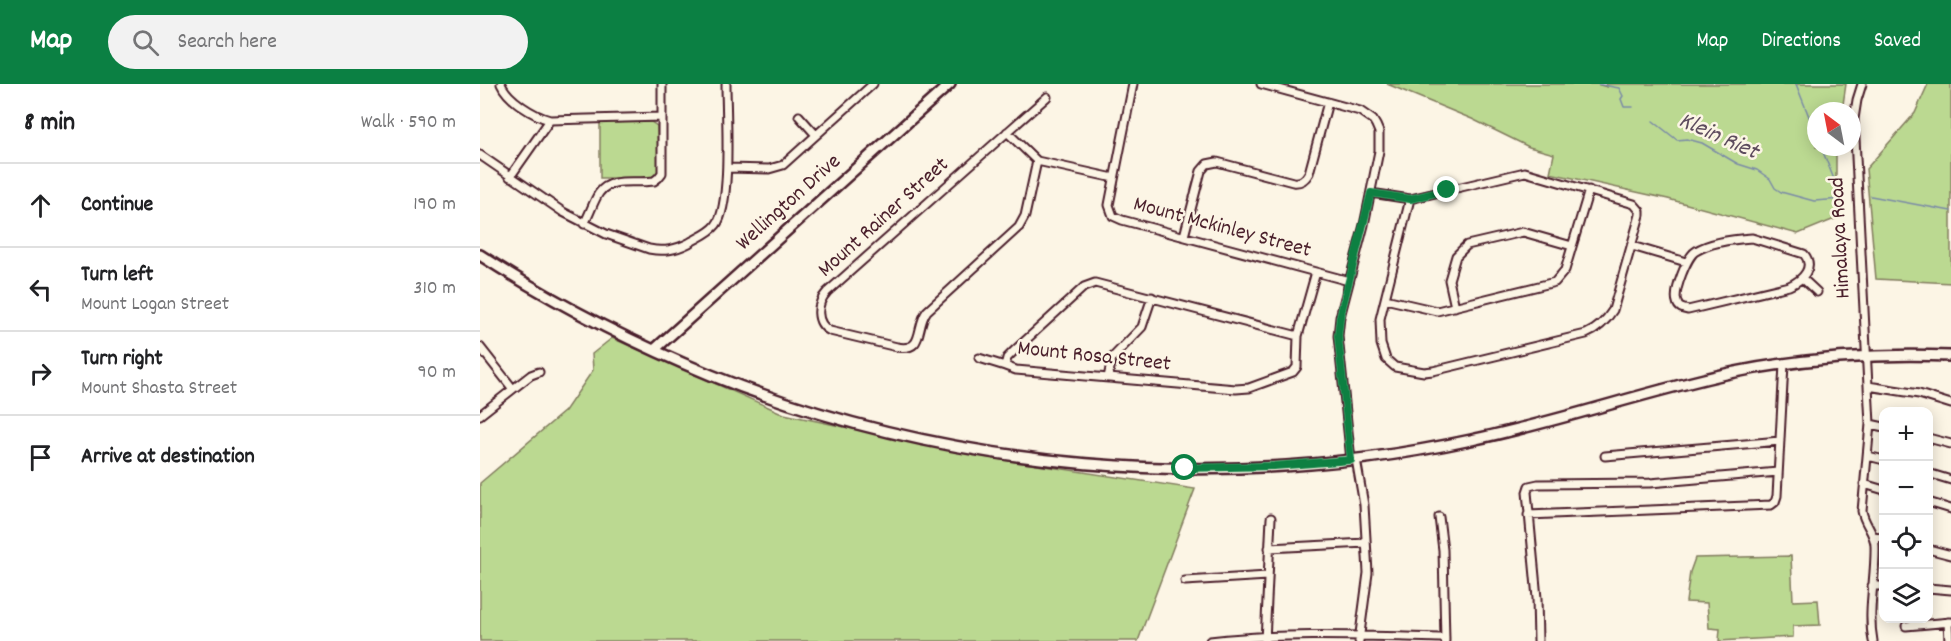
<!DOCTYPE html>
<html lang="en">
<head>
<meta charset="utf-8">
<style>
	body { margin:0; font-family:Dekko,sans-serif; background:#f2f2f2; color:#202124 }
	.controls { position:absolute; right:18px; bottom:18px; display:grid; overflow:hidden; border-radius:12px; box-shadow:0 3px 15px #0003 }
	.controls button { width:54px; height:54px; display:grid; place-items:center; padding:0; border:0; border-bottom:2px solid #e0e0e0; background:#fff; color:#202124; font:30px sans-serif }
	.compass { position:absolute; left:1327px; top:18px; width:54px; height:54px; border-radius:50%; background:#fff; box-shadow:0 3px 15px #0003; rotate:328deg }
	.stop { position:absolute; width:18px; height:18px; margin:-14px; border:4px solid #0b8043; border-radius:50%; background:#fff }
	.stop.end { background:#0b8043; border-color:#fff; box-shadow:0 2px 6px #0008 }
	.list { margin:0; padding:0; list-style:none }
	h2 { display:flex; justify-content:space-between; align-items:center; height:78px; margin:0; padding:0 24px; font-size:26px }
	h2 small { font-size:20px; font-weight:400; color:#757577 }
	.list li { display:grid; grid-template-columns:39px 1fr auto; gap:18px; align-items:center; box-sizing:border-box; height:84px; padding:0 24px; border-top:2px solid #e0e0e0 }
	.list b { display:block; font-size:22px; white-space:nowrap }
	.list p { margin:0; font-size:20px; white-space:nowrap; color:#757577 }
	.list em { font-size:20px; font-style:normal; color:#757577 }
	.icon { flex:none; width:33px; height:33px; fill:none; stroke:currentColor; stroke-width:2; stroke-linecap:round; stroke-linejoin:round }
	.map { position:relative; flex:none; width:1471px; height:557px; overflow:hidden }
	header { display:flex; align-items:center; gap:36px; box-sizing:border-box; height:84px; padding:0 30px; background:#0b8043; color:#fff }
	header strong { font-size:28px }
	nav { display:flex; gap:33px; margin-inline-start:auto; font-size:21px }
	.search { width:420px; height:54px; background:#f2f2f2; display:flex; align-items:center; gap:15px; box-sizing:border-box; padding:0 21px; border-radius:33px; color:#757577; font-size:22px }
	main { display:flex }
	aside { flex:1; background:#fff }
	.map>svg:first-child { display:block }
	.green { fill:#bbd991; stroke:#827c5e; stroke-width:1.5 }
	.lines { fill:none; stroke-linecap:round; stroke-linejoin:round }
	.stream { stroke:#7a8aa7; stroke-width:1.5 }
	.street-casing { stroke:#4a1f2b; stroke-width:11 }
	.secondary-casing { stroke:#4a1f2b; stroke-width:14 }
	.street { stroke:#fcf5e5; stroke-width:7 }
	.secondary { stroke:#fcf5e5; stroke-width:9 }
	.route { stroke:#0b8043; stroke-width:8 }
	.labels { text-anchor:middle; dominant-baseline:central; stroke-width:5; stroke-linejoin:round; paint-order:stroke }
	.street-label { font-size:22px; fill:#4a1f2b; stroke:#fcf5e5 }
	.water-label { font-size:24px; font-style:italic; fill:#5e4c5e; stroke:#fcf5e5 }
</style>
</head>
<body>
<header>
<strong>Map</strong>
<div class="search"><svg class="icon" aria-label="search" viewBox="0 0 24 24"><circle cx="10" cy="10" r="6"/><path d="M15 15l6 6"/></svg>Search here</div>
<nav><a>Map</a><a>Directions</a><a>Saved</a></nav>
</header>
<main>
<aside>
<h2>8 min<small>Walk · 590 m</small></h2>
<ul class="list">
<li><svg class="icon" aria-label="ahead" viewBox="0 0 24 24"><path d="M12 20V5M6 11l6-6 6 6"/></svg><div><b>Continue</b></div><em>190 m</em></li>
<li><svg class="icon" aria-label="left" viewBox="0 0 24 24"><path d="M17 20v-9H6M10 6l-5 5 5 5"/></svg><div><b>Turn left</b><p>Mount Logan Street</p></div><em>310 m</em></li>
<li><svg class="icon" aria-label="right" viewBox="0 0 24 24"><path d="M7 20v-9h11M14 6l5 5-5 5"/></svg><div><b>Turn right</b><p>Mount Shasta Street</p></div><em>90 m</em></li>
<li><svg class="icon" aria-label="arrive" viewBox="0 0 24 24"><path d="M6 21V4h12l-3 4 3 4H6"/></svg><div><b>Arrive at destination</b></div></li>
</ul>
</aside>
<div class="map">
<svg width="1471" height="557" viewBox="0 0 1471 557">
	<rect width="100%" height="100%" fill="#fcf5e5"/>
	<filter id="ink" filterUnits="userSpaceOnUse"><feTurbulence type="fractalNoise" baseFrequency=".0167" numOctaves="2"/><feDisplacementMap in="SourceGraphic" scale="12" xChannelSelector="R" yChannelSelector="G"/><feConvolveMatrix kernelMatrix="1 2 1 2 8 2 1 2 1" color-interpolation-filters="sRGB"/></filter>
	<g filter="url(#ink)">
		<path class="green" d="M907 0H1116L1127 3 1126 0H1366L1362 27H1336V63H1356V99L1362 132 1318 150 1188 115 1070 89 1074 70 1049 63 992 35Z
			M1448 0H1471V199L1396 195 1386 85 1435 29Z
			M120 38H171L177 42 179 88 174 94H120Z
			M132 254 304 330 504 373 715 405 658 557H0V399L85 327 113 286 112 270Z
			M1311 472 1313 517 1338 516 1340 541 1313 542V553L1239 557 1240 545 1229 544 1227 519 1206 518 1210 488 1215 474Z"/>
		<g class="lines">
			<path class="stream" d="M1117 0 1139 4 1143 12 1141 15 1144 23H1153
				M1316 0 1336 50
				M1173 37 1197 56 1207 55 1222 59 1258 80 1277 86 1290 95 1295 104 1301 108 1334 117 1362 115 1341 63
				M1391 112 1471 127"/>
			<defs>
				<path id="street" d="M21 0C28 16 54 32 70 36L182 33
					M653 0 629 121 633 132 642 136 869 197
					M781 0 880 27 893 36 896 41 899 48V67L884 141 860 233 858 252 871 376
					M1382 0 1377 16 1374 35 1390 340 1382 427C1384 440 1395 449 1395 462 1396 493 1387 526 1393 557
					M319 32 336 51
					M527 48 557 77 634 94
					M0 71 83 128 126 150 169 165C184 168 195 166 209 159 217 154 230 149 236 141 252 121 246 28 246 0
					M557 77 545 132 539 143 447 227C435 243 445 268 417 263L350 247C335 239 336 220 347 208L567 13
					M247 84 289 85 303 81 393 0
					M30 93 70 36
					M891 109 930 115 900 235 901 260 906 275 915 283 944 288 953 287 1106 250C1118 245 1126 237 1133 226L1160 131V127L1154 120 1045 88 930 115
					M104 140C110 130 113 118 119 109 131 92 156 100 174 97L178 94 182 89V0
					M704 152 721 87 727 80 737 78 813 98C821 99 825 96 829 89L848 18
					M1272 154 1324 170C1335 183 1323 196 1309 202L1208 226C1203 225 1198 224 1197 218 1193 208 1207 172 1216 167 1231 158 1256 155 1272 154Z
					M1152 162 1206 178
					M1322 194 1337 208
					M905 215 957 227 1075 198 1085 186 1109 106
					M975 223 969 196 976 172 987 161 1043 148 1092 162
					M818 252 615 199 604 203 536 265 527 274 525 282 536 286 756 305 769 304 813 288 817 283 818 252 836 188
					M0 263 33 305 0 331
					M499 274 525 282
					M628 294 632 274 662 243 672 213
					M1388 302 1439 310 1471 320
					M33 305 51 291 59 288
					M1390 340 1404 343
					M1448 354 1471 360
					M1125 372 1300 357
					M1388 372 1404 376
					M876 375 884 421 888 489 879 557
					M1448 389 1471 396
					M1384 400 1404 406
					M1448 418 1471 425
					M1048 431 1291 421 1295 418 1297 412 1304 280
					M959 433 963 466 965 557
					M1394 452 1404 454
					M789 464 886 459
					M1448 465 1471 471
					M705 497 788 492
					M1392 502H1404
					M1448 504 1471 506
					M1468 538 1469 557
					M1426 542 1471 538
					M730 557C808 548 887 552 965 554
					M785 557 791 434
					M1058 557 1057 514 1047 408 1049 402 1058 400 1170 399 1298 388"/>
				<path id="secondary" d="M0 171C73 218 150 258 231 291 468 387 741 410 991 356 1078 338 1163 308 1250 289 1323 274 1397 269 1471 272
					M174 266 470 0"/>
			</defs>
			<use href="#street" class="street-casing"/>
			<use href="#secondary" class="secondary-casing"/>
			<use href="#street" class="street"/>
			<use href="#secondary" class="secondary"/>
		</g>
	</g>
	<g class="lines" filter="url(#ink)">
		<path class="route" d="M705 384 794 382 871 376 858 252 860 233 891 109 930 115 967 106"/>
	</g>
	<g class="labels">
		<g class="street-label">
			<text transform="translate(309 119) rotate(-42)">Wellington Drive</text>
			<text transform="translate(404 134) rotate(-42)">Mount Rainer Street</text>
			<text transform="translate(742 144) rotate(15)">Mount Mckinley Street</text>
			<text transform="translate(1361 154) rotate(-93)">Himalaya Road</text>
			<text transform="translate(614 273) rotate(6)">Mount Rosa Street</text>
		</g>
		<g class="water-label">
			<text transform="translate(1238 53) rotate(24)">Klein Riet</text>
		</g>
	</g>
</svg>
<div class="controls">
<button>+</button>
<button>−</button>
<button><svg class="icon" aria-label="locate" viewBox="0 0 24 24"><circle cx="12" cy="12" r="6"/><path d="M12 2v4M12 18v4M2 12h4M18 12h4"/></svg></button>
<button><svg class="icon" aria-label="layers" viewBox="0 0 24 24"><path d="M12 4l9 5-9 5-9-5zM3 14l9 5 9-5"/></svg></button>
</div>
<svg class="compass" viewBox="-18 -18 36 36"><path d="M0-13l5 13h-10z" fill="#e53935"/><path d="M0 13l5-13h-10z" fill="#757577"/></svg>
<div class="stop" style="left:705px;top:384px"></div>
<div class="stop end" style="left:967px;top:106px"></div>
</div>
</main>
</body>
</html>
